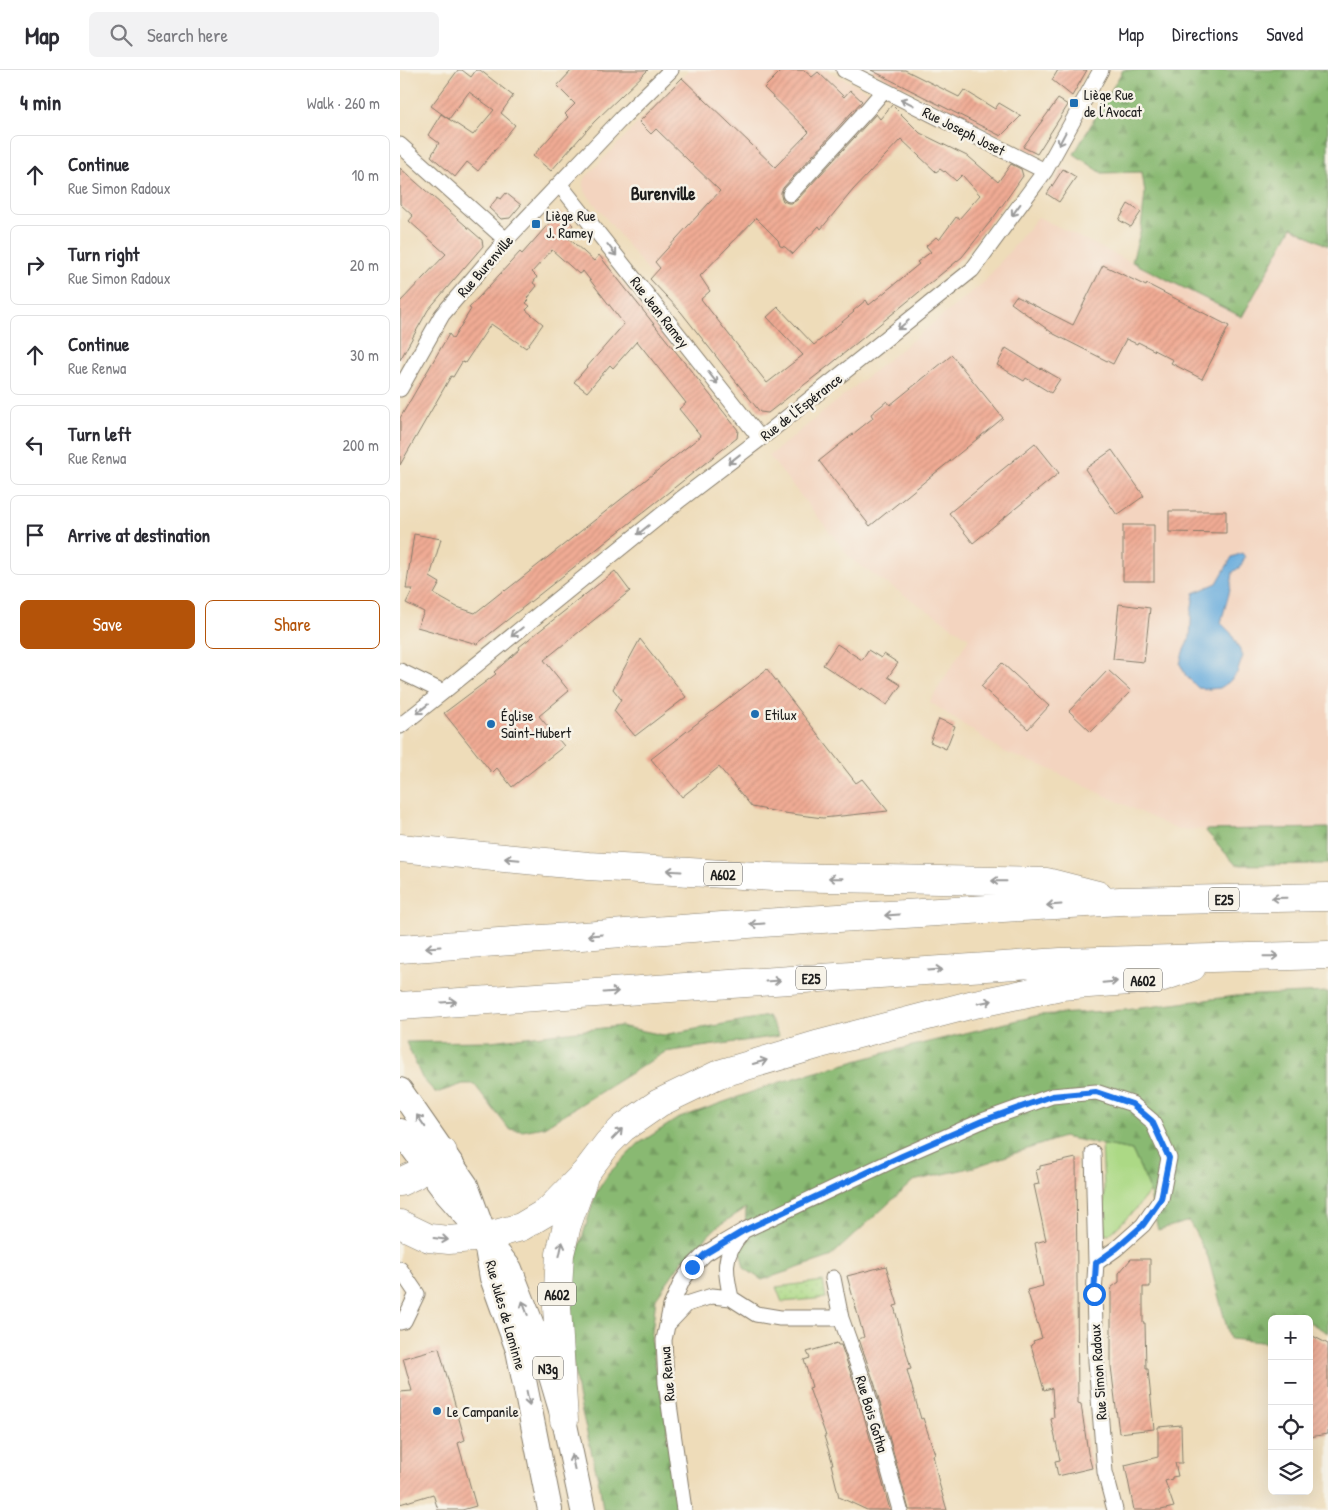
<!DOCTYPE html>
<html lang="en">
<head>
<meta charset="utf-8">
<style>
	body { margin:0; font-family:"Patrick Hand",sans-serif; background:#f2f2f3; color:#2b2b33 }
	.controls { position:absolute; right:15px; bottom:15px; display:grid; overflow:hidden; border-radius:8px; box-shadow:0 5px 20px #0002 }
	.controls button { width:45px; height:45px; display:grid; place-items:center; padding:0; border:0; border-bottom:1px solid #e1e1e2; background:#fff; color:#2b2b33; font:25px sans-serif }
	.stop { position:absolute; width:15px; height:15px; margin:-11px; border:4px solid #1a73e8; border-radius:50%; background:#fff }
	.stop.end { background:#1a73e8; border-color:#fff; box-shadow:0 1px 5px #0008 }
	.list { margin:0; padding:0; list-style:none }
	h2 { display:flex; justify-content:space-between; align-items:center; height:65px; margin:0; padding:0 20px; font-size:21px }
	h2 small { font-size:16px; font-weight:400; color:#7c7c81 }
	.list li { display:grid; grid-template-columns:32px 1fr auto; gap:15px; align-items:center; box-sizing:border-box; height:80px; margin:0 10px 10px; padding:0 10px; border:1px solid #e1e1e2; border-radius:8px }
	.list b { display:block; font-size:19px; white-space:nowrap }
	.list p { margin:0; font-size:16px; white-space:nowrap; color:#7c7c81 }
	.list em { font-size:16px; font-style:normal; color:#7c7c81 }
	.actions { display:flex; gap:10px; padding:15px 20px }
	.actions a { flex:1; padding:11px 0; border:1px solid #b45309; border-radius:8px; text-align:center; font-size:18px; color:#b45309 }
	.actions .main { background:#b45309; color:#fff }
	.icon { flex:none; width:28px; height:28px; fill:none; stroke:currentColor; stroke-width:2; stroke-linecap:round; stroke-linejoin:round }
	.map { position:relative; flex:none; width:928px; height:1440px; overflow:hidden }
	header { display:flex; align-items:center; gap:30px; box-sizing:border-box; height:70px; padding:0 25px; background:#fff; border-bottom:1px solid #e1e1e2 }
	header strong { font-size:24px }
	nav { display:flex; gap:28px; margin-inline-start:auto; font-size:18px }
	.search { width:350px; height:45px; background:#f2f2f3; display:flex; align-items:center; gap:12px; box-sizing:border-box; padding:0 18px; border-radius:8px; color:#7c7c81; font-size:19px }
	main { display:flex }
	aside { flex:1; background:#fff }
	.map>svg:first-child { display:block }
	.built { fill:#f3d4bf }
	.green { fill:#acd985; stroke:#647a50 }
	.forest { fill:url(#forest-firs); stroke:#526a47 }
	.park { fill:url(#park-dots); stroke:#647a50 }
	.water { fill:#67acdd; stroke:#42647c }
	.building { fill:url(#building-hatch); fill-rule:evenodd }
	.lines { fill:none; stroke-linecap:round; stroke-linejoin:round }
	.street-casing { stroke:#857c6a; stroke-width:17 }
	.primary-casing { stroke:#857c6a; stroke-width:26 }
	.highway-casing { stroke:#857c6a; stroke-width:29 }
	.street { stroke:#fff; stroke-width:15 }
	.primary { stroke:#fff; stroke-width:24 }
	.highway { stroke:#fff; stroke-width:28 }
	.oneway { stroke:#999 }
	.route { stroke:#1a73e8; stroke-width:6 }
	.poi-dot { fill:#1f6fb2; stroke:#f7f3e8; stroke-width:2 }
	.labels { text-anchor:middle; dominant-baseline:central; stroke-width:5; stroke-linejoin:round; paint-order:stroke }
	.shield { fill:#f7f3e8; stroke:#5e5c59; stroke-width:1 }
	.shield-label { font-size:14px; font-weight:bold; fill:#1c1c1c }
	.poi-label { font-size:15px; fill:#1c1c1c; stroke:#f7f3e8; text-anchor:start }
	.street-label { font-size:15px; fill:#1c1c1c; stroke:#f7f3e8 }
	.quarter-label { font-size:18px; font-weight:bold; fill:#1c1c1c; stroke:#f7f3e8 }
</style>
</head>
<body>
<header>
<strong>Map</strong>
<div class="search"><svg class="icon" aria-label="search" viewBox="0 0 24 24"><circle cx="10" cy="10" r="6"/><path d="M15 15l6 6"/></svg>Search here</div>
<nav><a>Map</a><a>Directions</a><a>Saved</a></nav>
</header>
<main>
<aside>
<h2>4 min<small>Walk · 260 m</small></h2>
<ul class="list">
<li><svg class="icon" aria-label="ahead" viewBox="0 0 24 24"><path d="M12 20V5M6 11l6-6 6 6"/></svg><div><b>Continue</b><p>Rue Simon Radoux</p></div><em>10 m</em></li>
<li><svg class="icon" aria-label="right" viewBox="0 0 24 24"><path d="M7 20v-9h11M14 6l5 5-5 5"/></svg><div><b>Turn right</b><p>Rue Simon Radoux</p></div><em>20 m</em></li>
<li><svg class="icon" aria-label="ahead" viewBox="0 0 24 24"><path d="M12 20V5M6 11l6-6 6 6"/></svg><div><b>Continue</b><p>Rue Renwa</p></div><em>30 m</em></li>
<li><svg class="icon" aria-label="left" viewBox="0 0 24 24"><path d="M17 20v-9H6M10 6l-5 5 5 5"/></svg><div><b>Turn left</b><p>Rue Renwa</p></div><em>200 m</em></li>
<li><svg class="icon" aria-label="arrive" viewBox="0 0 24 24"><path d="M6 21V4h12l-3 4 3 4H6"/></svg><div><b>Arrive at destination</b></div></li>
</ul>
<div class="actions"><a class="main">Save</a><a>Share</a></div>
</aside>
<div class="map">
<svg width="928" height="1440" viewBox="0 0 928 1440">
	<defs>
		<pattern id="forest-firs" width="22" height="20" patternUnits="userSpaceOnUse" patternTransform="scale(1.25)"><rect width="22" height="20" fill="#89b972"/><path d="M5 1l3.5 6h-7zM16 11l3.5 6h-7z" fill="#769e62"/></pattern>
		<pattern id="park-dots" width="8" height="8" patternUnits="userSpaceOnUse" patternTransform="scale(1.25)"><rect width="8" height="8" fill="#acd985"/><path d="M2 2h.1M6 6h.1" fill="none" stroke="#93ba72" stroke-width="1.8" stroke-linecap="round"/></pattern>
		<pattern id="building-hatch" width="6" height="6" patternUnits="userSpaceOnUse" patternTransform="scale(1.25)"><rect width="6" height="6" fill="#f0ab94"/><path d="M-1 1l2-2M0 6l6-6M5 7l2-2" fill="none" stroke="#cd937f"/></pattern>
	</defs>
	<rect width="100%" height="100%" fill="#f7f3e8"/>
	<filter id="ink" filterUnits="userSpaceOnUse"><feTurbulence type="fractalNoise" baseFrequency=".02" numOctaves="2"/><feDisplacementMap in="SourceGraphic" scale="10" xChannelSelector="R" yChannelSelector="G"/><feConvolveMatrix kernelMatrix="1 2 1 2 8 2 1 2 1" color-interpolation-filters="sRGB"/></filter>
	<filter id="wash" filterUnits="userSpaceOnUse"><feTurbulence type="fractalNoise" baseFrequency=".0096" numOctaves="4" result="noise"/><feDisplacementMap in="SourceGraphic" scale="20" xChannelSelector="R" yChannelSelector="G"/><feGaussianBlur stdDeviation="1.12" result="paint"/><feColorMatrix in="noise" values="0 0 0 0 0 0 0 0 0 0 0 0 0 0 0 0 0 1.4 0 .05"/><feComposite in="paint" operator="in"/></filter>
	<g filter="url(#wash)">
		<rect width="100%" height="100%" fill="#eedcb9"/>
		<path class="built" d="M289 0H426L472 23 391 118 360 150 355 149 292 218 294 225 279 240 186 123 183 115 185 108Z
			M638 147 842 246 892 156 928 176V758L778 760 645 697 604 682 530 632 569 568 453 491 369 386 584 212Z"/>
		<path class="green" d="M702 1074 732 1080 748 1115 750 1121 734 1141 709 1165 704 1164V1119Z"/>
		<path class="forest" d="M723 0H928V176L892 157 842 247 732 192 741 159 745 123 742 102 702 103 674 84Z
			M928 758V794L836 795 805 760Z
			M928 922V1263L909 1252V1249H905L891 1241 886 1249H872L871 1273 830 1269 808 1187 789 1151 758 1160 748 1115 732 1080 663 1067 574 1097 513 1111 430 1187 362 1210 344 1198 338 1171 345 1160 346 1138 318 1156 282 1191 256 1228 251 1271 267 1356 277 1440H203L200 1418 178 1325 168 1259 171 1204 196 1123 209 1103 238 1074 277 1049 377 1013 492 981 639 945 725 940 836 926Z
			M368 946 379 966 265 982 144 1057 122 1061 109 1059 74 1014H63L36 1023 22 1008 6 972 91 971 220 956 263 965Z"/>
		<path class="park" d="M423 1211 426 1228 382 1232 376 1217Z"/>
		<path class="water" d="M842 483 845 487 840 497 833 502C831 520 825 536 821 553L831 563 843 586 837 603 829 612 820 618 809 619 798 618 786 606 780 594 783 582 790 567 791 553V543L794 523 817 513 832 487Z"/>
		<g id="blocks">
			<path class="building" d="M58 0H62L71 7 76 0H80L113 26 101 43 115 55 78 101 67 92 55 107 31 86 39 73 28 65 41 44 73 65 94 40 69 22 49 49 31 36Z
				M172 0H248L194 52 151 101 133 86 168 47 165 44 175 34 157 16Z
				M382 0H404L412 7 418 2 444 27 450 20 462 31 383 118 381 122V126L383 131 388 133H392L397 130 476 44 480 49 492 35 520 63 569 87 598 112 611 94 621 99 623 106 594 147 562 187 431 294 368 343 360 342 281 242 250 209 260 198 255 192 320 121 256 59 251 64 239 52 282 8 375 97 409 62 364 18ZM501 69 536 102 540 99 544 102 545 101 556 111 562 105 580 125 559 149 556 147 539 170 536 167 526 176 531 182 517 192 519 194 469 235 466 230 453 241 454 242 414 275 378 237 367 247 403 285 367 313 301 229 310 221 300 206 356 148 378 170 380 176 385 177 393 184 419 156 421 159 453 120Z
				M471 0H505L559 27 564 20 595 39 599 33 621 46 601 66Z
				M658 0H687L672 26 652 10Z
				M658 29 668 35 637 84 623 77Z
				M0 98 82 170 83 176 28 240 0 290V232L46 184 9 151 13 146 0 134Z
				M663 99 676 107 659 132 647 124Z
				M106 123 121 135 110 148 101 149 89 138 98 127 101 129Z
				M728 134 741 142 731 157 719 150Z
				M159 142 173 155 165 165 194 191 199 185 338 360 337 368 77 574 17 557 24 542 6 533 13 519H6L14 464 41 469 30 507 40 513 34 524 57 537 75 543 104 520 105 521 114 514 301 366 279 339 286 333 237 271 213 298 210 295 187 322 174 312 224 254 183 201 179 204 152 180 132 202 137 207 133 213 137 216 127 228 129 230 126 233 130 236 126 240 143 254 126 278 91 254 65 293 62 292 53 307 51 306 0 395V348L49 264 53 269 71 239 69 238 120 182 122 184Z
				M703 195 746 216 747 214 829 256 802 309 771 293 773 290 738 272 737 274 726 269 713 294 654 264 611 233 616 226 673 255Z
				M606 278 640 299 641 298 660 309 651 323 626 308 624 311 597 295Z
				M552 285 603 348 470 456 419 391 473 348 471 344 487 331 490 335Z
				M635 373 659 403 573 473 549 443Z
				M712 380 744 426 717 445 685 399Z
				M769 441H826V463L769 462Z
				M723 455H754V511H723Z
				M215 501 230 521 144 590 169 621 139 646 164 676 112 717 97 698 92 703 44 643 96 604 94 602 120 579 119 577Z
				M719 534 750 538 744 592 713 589Z
				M240 569 286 627 235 666 214 641 221 629 213 619Z
				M437 574 462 590 468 580 481 588 484 584 498 593 488 607 501 615 487 635 462 618 461 620 423 595Z
				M602 593 649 636 628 659 581 616Z
				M367 599 456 713 462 709 488 741 423 748 384 743 352 737 319 697 282 727 251 689Z
				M708 600 731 621 691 662 669 641Z
				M539 649 555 656 546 679 530 672Z
				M676 1088 678 1333 681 1334 688 1383 692 1398 658 1406 655 1391 660 1390 651 1349 654 1348 652 1318 644 1320 631 1275 634 1273 633 1271 642 1268 627 1220 643 1216 635 1173 646 1170 634 1115 639 1114 636 1100 640 1099V1096Z
				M731 1189H750V1217H743V1253H745L746 1299H748L754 1359 719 1363 711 1296V1222L712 1217 719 1212V1203Z
				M486 1196 498 1235 494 1236 511 1299 507 1300 521 1349 523 1348 535 1384 533 1385 539 1413 547 1440H509L475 1315 459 1269 464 1267 447 1206Z
				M909 1264 928 1274V1364L909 1367Z
				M437 1273 438 1275H441L457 1321 490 1440H467L439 1427 431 1394H433L424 1366H426L409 1318 412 1317 404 1290 410 1288 407 1282Z
				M39 1278 65 1370 58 1373 76 1436 62 1440H38L33 1424 0 1434V1322L12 1321 3 1288Z
				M781 1355 782 1393H775L778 1406 772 1407V1409L765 1411 774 1437 761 1440H734L725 1395 758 1387V1357Z"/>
		</g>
	</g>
	<g filter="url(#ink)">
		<use href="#blocks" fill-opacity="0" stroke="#857c6a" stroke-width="1"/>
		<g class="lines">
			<defs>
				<path id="street" d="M444 0 645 101
					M0 75 106 170
					M160 115 360 368
					M390 124 467 40 484 20
					M0 319 42 245 106 170 223 47 271 0
					M0 601 43 622
					M0 656 43 622 281 429 365 365 572 200 645 101 701 0
					M693 1083 696 1193
					M0 1199 17 1224 4 1251 0 1252
					M433 1208 441 1248
					M331 1228C325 1201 322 1186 341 1164
					M268 1254 287 1234 312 1226 331 1228 356 1244 380 1248H441L466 1318 500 1440
					M284 1440 266 1313 264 1270 271 1236 282 1211 292 1197 305 1184 321 1174 345 1160 502 1086 582 1051 652 1026 696 1022 732 1034 752 1051 769 1088 761 1129 743 1155 717 1178 696 1193 694 1224 696 1291 705 1402 715 1440"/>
				<path id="primary" d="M0 1020 66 1115 85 1167 92 1208 118 1280 150 1440
					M0 1061 47 1124 85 1167 110 1199 148 1296 164 1350 183 1440"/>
				<path id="highway" d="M0 778 188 796 373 807 647 812 698 825
					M0 879 406 850 720 831 928 827
					M0 936 661 892 928 885
					M0 1112 15 1105 43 1082
					M0 1154 29 1168 49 1170 85 1167 121 1157 148 1141 186 1102 208 1073 223 1058 259 1033 319 1004 420 974 570 935 661 916 757 909 792 897
					M164 1350 157 1237 160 1184 167 1155 183 1110"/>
			</defs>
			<use href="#street" class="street-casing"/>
			<use href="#primary" class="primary-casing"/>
			<use href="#highway" class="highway-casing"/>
			<use href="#street" class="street"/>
			<use href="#primary" class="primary"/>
			<use href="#highway" class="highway"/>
		</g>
		<defs><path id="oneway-shaft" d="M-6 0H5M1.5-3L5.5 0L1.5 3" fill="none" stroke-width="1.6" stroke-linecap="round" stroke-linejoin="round" transform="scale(1.25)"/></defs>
		<g class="oneway">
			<use href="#oneway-shaft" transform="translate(507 32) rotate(-153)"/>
			<use href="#oneway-shaft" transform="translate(662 69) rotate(118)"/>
			<use href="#oneway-shaft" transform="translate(616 140) rotate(126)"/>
			<use href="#oneway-shaft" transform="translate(212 180) rotate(52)"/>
			<use href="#oneway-shaft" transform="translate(503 255) rotate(141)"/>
			<use href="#oneway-shaft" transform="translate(313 308) rotate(52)"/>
			<use href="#oneway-shaft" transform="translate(334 389) rotate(142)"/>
			<use href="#oneway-shaft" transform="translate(243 460) rotate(141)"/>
			<use href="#oneway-shaft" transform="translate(117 562) rotate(141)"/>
			<use href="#oneway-shaft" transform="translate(22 639) rotate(142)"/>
			<use href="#oneway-shaft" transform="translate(112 789) rotate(-175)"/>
			<use href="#oneway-shaft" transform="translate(274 801) rotate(-177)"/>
			<use href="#oneway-shaft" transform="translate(436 808) rotate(-179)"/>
			<use href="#oneway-shaft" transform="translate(599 811) rotate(-179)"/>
			<use href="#oneway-shaft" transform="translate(879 828) rotate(179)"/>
			<use href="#oneway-shaft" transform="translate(654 835) rotate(176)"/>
			<use href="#oneway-shaft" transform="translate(492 845) rotate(176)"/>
			<use href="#oneway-shaft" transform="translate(357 854) rotate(176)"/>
			<use href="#oneway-shaft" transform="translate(195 865) rotate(176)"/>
			<use href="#oneway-shaft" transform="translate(33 877) rotate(176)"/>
			<use href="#oneway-shaft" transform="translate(871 886) rotate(-1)"/>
			<use href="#oneway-shaft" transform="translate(535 900) rotate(-4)"/>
			<use href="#oneway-shaft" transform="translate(373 911) rotate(-4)"/>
			<use href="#oneway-shaft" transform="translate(710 912) rotate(-5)"/>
			<use href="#oneway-shaft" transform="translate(211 922) rotate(-4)"/>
			<use href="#oneway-shaft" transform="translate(49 932) rotate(-4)"/>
			<use href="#oneway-shaft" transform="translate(585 932) rotate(-12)"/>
			<use href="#oneway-shaft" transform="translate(360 992) rotate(-16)"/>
			<use href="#oneway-shaft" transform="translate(21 1051) rotate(-125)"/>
			<use href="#oneway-shaft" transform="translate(217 1064) rotate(-46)"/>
			<use href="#oneway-shaft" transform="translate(41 1169) rotate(7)"/>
			<use href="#oneway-shaft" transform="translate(161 1179) rotate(-78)"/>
			<use href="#oneway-shaft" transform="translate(125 1238) rotate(-111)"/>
			<use href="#oneway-shaft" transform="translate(128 1328) rotate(79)"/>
			<use href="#oneway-shaft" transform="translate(173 1392) rotate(-102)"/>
		</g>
	</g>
	<g class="lines" filter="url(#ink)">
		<path class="route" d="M292 1197 305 1184 345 1160 502 1086 582 1051 652 1026 696 1022 732 1034 752 1051 769 1088 761 1129 743 1155 717 1178 696 1193 694 1224"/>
	</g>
	<g class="poi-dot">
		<rect x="669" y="28" width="10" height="10" rx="2.5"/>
		<rect x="131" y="149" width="10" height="10" rx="2.5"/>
		<circle cx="355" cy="644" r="5"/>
		<circle cx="91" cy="654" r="5"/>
		<circle cx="37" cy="1341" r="5"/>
	</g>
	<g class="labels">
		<g class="shield">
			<rect x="304" y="792.5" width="38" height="23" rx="4"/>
			<rect x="809" y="817.5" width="30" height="23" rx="4"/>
			<rect x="396" y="896.5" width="30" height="23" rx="4"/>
			<rect x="724" y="898.5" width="38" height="23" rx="4"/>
			<rect x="138" y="1212.5" width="38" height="23" rx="4"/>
			<rect x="133" y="1286.5" width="30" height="23" rx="4"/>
		</g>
		<g class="shield-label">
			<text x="323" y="804">A602</text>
			<text x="824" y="829">E25</text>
			<text x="411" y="908">E25</text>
			<text x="743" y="910">A602</text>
			<text x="157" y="1224">A602</text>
			<text x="148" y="1298">N3g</text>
		</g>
		<g class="poi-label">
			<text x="684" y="24">Liège Rue<tspan x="684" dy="17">de l'Avocat</tspan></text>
			<text x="146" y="145">Liège Rue<tspan x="146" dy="17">J. Ramey</tspan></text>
			<text x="365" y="644">Etilux</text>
			<text x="101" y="645">Église<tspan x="101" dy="17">Saint-Hubert</tspan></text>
			<text x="47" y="1341">Le Campanile</text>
		</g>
		<g class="street-label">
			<text transform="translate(564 61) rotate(27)">Rue Joseph Joset</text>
			<text transform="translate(85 196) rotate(-49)">Rue Burenville</text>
			<text transform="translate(260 242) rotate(52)">Rue Jean Ramey</text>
			<text transform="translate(401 337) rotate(-38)">Rue de l'Espérance</text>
			<text transform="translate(106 1245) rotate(74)">Rue Jules de Laminne</text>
			<text transform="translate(698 1302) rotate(-94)">Rue Simon Radoux</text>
			<text transform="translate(267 1304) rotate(-95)">Rue Renwa</text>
			<text transform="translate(472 1344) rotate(73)">Rue Bois Gotha</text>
		</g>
		<g class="quarter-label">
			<text x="263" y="123">Burenville</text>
		</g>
	</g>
</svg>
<div class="controls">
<button>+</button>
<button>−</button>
<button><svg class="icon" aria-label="locate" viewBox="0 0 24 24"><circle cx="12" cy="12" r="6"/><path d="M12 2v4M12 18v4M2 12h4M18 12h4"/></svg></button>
<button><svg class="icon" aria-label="layers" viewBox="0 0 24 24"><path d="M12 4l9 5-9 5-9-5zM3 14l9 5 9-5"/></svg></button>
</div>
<div class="stop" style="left:694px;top:1224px"></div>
<div class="stop end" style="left:292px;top:1197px"></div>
</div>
</main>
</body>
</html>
